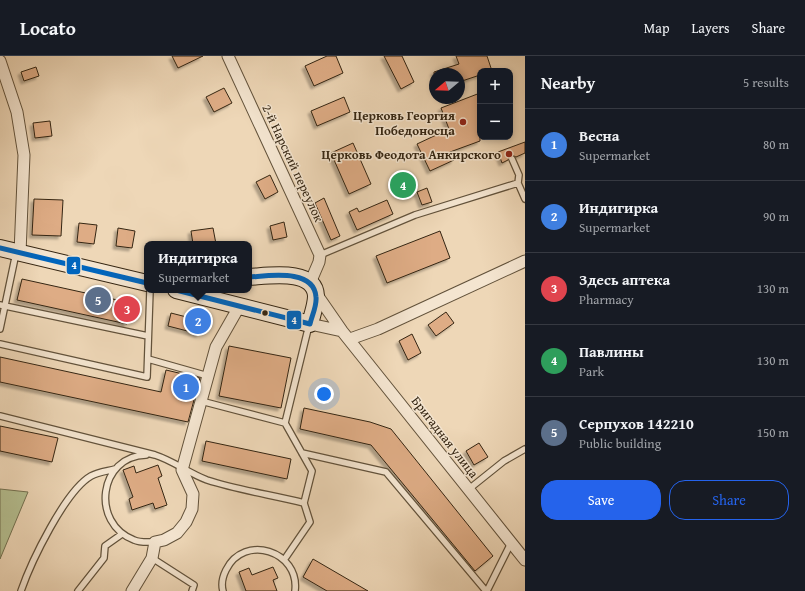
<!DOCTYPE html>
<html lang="en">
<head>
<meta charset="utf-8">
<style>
	body { margin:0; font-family:"Gentium Book Plus",serif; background:#20242c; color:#f1f3f6 }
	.controls { position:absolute; right:12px; top:12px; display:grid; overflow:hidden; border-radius:8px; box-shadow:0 2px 6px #0003 }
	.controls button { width:36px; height:36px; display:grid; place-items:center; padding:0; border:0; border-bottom:1px solid #363941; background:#171b24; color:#f1f3f6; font:20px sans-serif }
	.compass { position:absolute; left:429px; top:12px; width:36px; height:36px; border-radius:50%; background:#171b24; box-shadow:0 2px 6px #0003; rotate:251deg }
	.you { position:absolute; left:324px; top:338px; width:14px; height:14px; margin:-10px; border:3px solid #fff; border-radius:50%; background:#1a73e8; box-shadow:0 0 0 6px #1a73e833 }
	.badge { display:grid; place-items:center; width:26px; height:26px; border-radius:50%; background:#2563eb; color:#fff; font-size:13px; font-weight:700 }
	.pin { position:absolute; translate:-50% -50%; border:2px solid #fff; box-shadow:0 1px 4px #0006 }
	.popup { position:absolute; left:144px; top:185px; width:108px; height:52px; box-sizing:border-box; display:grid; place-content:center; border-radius:8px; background:#171b24; filter:drop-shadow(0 1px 3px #0005); font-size:13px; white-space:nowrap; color:#9ea1a6 }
	.popup b { font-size:15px; color:#f1f3f6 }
	.popup::after { content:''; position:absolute; left:50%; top:100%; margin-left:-8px; border:8px solid transparent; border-top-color:#171b24 }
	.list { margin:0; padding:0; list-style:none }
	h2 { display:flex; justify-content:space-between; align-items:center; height:52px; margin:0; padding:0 16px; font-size:17px }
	h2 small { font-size:13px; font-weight:400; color:#9ea1a6 }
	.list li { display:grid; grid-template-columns:26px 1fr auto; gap:12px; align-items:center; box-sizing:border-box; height:72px; padding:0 16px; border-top:1px solid #363941 }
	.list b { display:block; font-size:15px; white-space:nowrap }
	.list p { margin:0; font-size:13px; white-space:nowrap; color:#9ea1a6 }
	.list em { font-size:13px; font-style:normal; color:#9ea1a6 }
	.actions { display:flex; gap:8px; padding:12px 16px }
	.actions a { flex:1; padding:9px 0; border:1px solid #2563eb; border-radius:16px; text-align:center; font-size:14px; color:#2563eb }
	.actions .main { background:#2563eb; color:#fff }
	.map { position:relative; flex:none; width:525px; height:535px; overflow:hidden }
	header { display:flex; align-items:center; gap:24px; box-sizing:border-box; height:56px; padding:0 20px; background:#171b24; border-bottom:1px solid #363941 }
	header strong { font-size:19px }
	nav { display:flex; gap:22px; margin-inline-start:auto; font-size:14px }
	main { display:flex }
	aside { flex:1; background:#171b24 }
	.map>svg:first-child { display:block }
	.green { fill:#b5bf91; stroke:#747252 }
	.building { fill:#deac85; stroke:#342512; filter:url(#shadow) }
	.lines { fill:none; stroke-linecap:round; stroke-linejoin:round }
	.lane-casing { stroke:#62523b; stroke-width:8 }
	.street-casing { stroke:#62523b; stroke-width:13 }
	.secondary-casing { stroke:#342512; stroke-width:18 }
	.lane { stroke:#f4e5d0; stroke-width:5.5 }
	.street { stroke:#f4e5d0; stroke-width:11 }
	.secondary { stroke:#f4e5d0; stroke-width:16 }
	.bus-1-casing { stroke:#f4e5d0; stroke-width:8 }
	.bus-1 { stroke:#0065bd; stroke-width:5 }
	.poi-dot { fill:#8f2418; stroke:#f4e5d0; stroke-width:1.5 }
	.bus-dot { fill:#342512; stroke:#f4e5d0; stroke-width:1.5 }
	.labels { text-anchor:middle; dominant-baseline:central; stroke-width:3; stroke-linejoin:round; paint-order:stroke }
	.poi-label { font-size:13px; font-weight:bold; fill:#342512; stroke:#f4e5d0; text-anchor:end }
	.street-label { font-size:13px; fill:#342512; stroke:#f4e5d0 }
	.line-badge { stroke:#f4e5d0; stroke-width:1.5 }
	.badge-label { font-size:11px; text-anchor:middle; font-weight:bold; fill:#fff }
</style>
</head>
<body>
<header>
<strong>Locato</strong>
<nav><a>Map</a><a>Layers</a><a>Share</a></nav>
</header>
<main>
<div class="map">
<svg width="525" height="535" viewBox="0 0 525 535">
	<defs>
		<filter id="shadow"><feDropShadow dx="-3" dy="3" stdDeviation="1" flood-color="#0004"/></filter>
	</defs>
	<rect width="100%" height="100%" fill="#eed7b7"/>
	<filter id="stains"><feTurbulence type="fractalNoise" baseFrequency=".005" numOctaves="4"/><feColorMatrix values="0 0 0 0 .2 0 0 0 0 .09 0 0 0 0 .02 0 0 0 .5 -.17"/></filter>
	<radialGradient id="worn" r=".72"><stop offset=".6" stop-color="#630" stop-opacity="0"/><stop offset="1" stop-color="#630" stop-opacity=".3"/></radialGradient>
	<path class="green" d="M412 118 417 131 395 141 389 128Z
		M0 433 28 436 0 503Z"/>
	<path class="building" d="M172 0H203L178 12Z
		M327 0H336L343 17 314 30 305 10Z
		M384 0H402L414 26 401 33Z
		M456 0H487L492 15H480V19L459 26V18H434V16L459 8Z
		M36 11 39 20 24 25 21 16Z
		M224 32 232 47 214 56 206 41Z
		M480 37V85L450 96 454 104 430 115 417 88 449 73 441 52Z
		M344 41 350 56 317 70 311 55Z
		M50 65 52 80 35 82 33 67Z
		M525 86V97L516 101 511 99 508 104 502 107 498 96Z
		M353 87 371 128 349 138 331 97Z
		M270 119 278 136 265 143 256 126Z
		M427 132 432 146 422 149 417 136Z
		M324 142 340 180 331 184 315 147Z
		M34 143 63 144 61 180 32 179Z
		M387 144 393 158 357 174 349 156 357 152 359 156Z
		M284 166 287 181 273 184 270 170Z
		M79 167 97 169 94 188 77 186Z
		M118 172 135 175 132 192 116 190Z
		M213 172 216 188H193L191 175Z
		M440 175 450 202 387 227 376 200Z
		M22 223 131 247 127 268 17 244Z
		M446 256 454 267 436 280 428 269Z
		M171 257 202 265 199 278 168 270Z
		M412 278 421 297 408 304 399 285Z
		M229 290 291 302 281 352 219 340Z
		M0 301 161 336 166 314 200 322 188 366 0 326Z
		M304 352 370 366 391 373 493 500 475 515 371 389 300 373Z
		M0 370 58 382 52 406 0 395Z
		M206 385 291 403 287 423 202 405Z
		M479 387 488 401 474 409 466 395Z
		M158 409 162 420 158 422 167 449 155 453 153 447 132 454 129 443 133 441 123 414 134 410 136 417Z
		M313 503 368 535H327L303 521Z
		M273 511 278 522 273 524 277 535H246L239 516 249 512 252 519Z"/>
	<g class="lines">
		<defs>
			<path id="lane" d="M518 127 525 143
				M320 199 415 159 518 127 519 119 512 103
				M0 249 148 280
				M0 273 16 197
				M0 288 147 321 150 234
				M148 303 208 320
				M201 345 285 367 312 415 304 447
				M0 360 155 399C174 405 188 417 207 424 238 434 272 439 304 447L310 466 284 504
				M285 367 309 269
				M302 397 386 416 486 535
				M146 399C99 400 90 467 134 484 140 487 149 486 155 486
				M469 433 504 405 525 393
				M152 502 194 529 192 535
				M21 535C31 506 65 435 91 420 98 416 108 415 115 413
				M78 535 104 502 105 490 122 478
				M223 535C221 528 223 520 226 514 244 477 300 495 295 535
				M487 535 511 487"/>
			<path id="street" d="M228 0 320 199 319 206 310 227
				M0 5 17 56 24 99 20 197
				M315 236 342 275 525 504
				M310 268 342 275
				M350 283 378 273 525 205
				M132 535 152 502 155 486 164 484 177 477 186 466 192 453 193 438 182 414 216 291 240 249"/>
			<path id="secondary" d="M0 192 147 227
				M176 234 310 268C312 259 316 249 316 240 315 212 268 220 249 221"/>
		</defs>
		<use href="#lane" class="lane-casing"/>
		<use href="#street" class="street-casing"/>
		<use href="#secondary" class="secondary-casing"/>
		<use href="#lane" class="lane"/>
		<use href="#street" class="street"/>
		<use href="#secondary" class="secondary"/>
		<defs>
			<path id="bus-1" d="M0 192 147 227
				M176 234 310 268C312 259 317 250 316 241 314 212 268 220 249 221"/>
		</defs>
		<use href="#bus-1" class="bus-1-casing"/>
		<use href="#bus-1" class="bus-1"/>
	</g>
	<g class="poi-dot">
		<circle cx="463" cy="66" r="4"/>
		<circle cx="509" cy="98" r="4"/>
	</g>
	<circle class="bus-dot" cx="265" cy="257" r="3.5"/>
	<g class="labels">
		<g class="poi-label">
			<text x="455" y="59">Церковь Георгия<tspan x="455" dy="15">Победоносца</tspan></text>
			<text x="501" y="98">Церковь Феодота Анкирского</text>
		</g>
		<g class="street-label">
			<text transform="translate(293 107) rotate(65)">2-й Нарский переулок</text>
			<text transform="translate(445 381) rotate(52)">Бригадная улица</text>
		</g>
	</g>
	<g class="line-badge">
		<rect x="66" y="200" width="15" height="19" rx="4" fill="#0065bd"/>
		<rect x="286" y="254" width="16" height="20" rx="4" fill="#0065bd"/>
	</g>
	<g class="badge-label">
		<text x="74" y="213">4</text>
		<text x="294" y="268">4</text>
	</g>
	<rect width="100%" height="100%" filter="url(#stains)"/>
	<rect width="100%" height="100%" fill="url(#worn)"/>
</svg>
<div class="controls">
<button>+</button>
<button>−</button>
</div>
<svg class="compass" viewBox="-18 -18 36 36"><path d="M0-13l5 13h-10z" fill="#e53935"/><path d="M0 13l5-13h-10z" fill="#9ea1a6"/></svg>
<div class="you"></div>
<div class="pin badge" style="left:186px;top:331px;background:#3f7fe0">1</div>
<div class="pin badge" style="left:198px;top:265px;background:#3f7fe0">2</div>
<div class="popup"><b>Индигирка</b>Supermarket</div>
<div class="pin badge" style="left:127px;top:253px;background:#e0444e">3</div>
<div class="pin badge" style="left:403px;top:129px;background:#2e9e5b">4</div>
<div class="pin badge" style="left:98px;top:244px;background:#5c6f8a">5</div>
</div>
<aside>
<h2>Nearby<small>5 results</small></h2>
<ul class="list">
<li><span class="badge" style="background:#3f7fe0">1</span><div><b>Весна</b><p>Supermarket</p></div><em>80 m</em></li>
<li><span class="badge" style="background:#3f7fe0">2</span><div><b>Индигирка</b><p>Supermarket</p></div><em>90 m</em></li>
<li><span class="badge" style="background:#e0444e">3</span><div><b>Здесь аптека</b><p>Pharmacy</p></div><em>130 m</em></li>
<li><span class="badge" style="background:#2e9e5b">4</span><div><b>Павлины</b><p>Park</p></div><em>130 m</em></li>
<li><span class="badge" style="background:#5c6f8a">5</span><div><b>Серпухов 142210</b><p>Public building</p></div><em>150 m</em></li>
</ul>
<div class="actions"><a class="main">Save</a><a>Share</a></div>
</aside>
</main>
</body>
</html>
